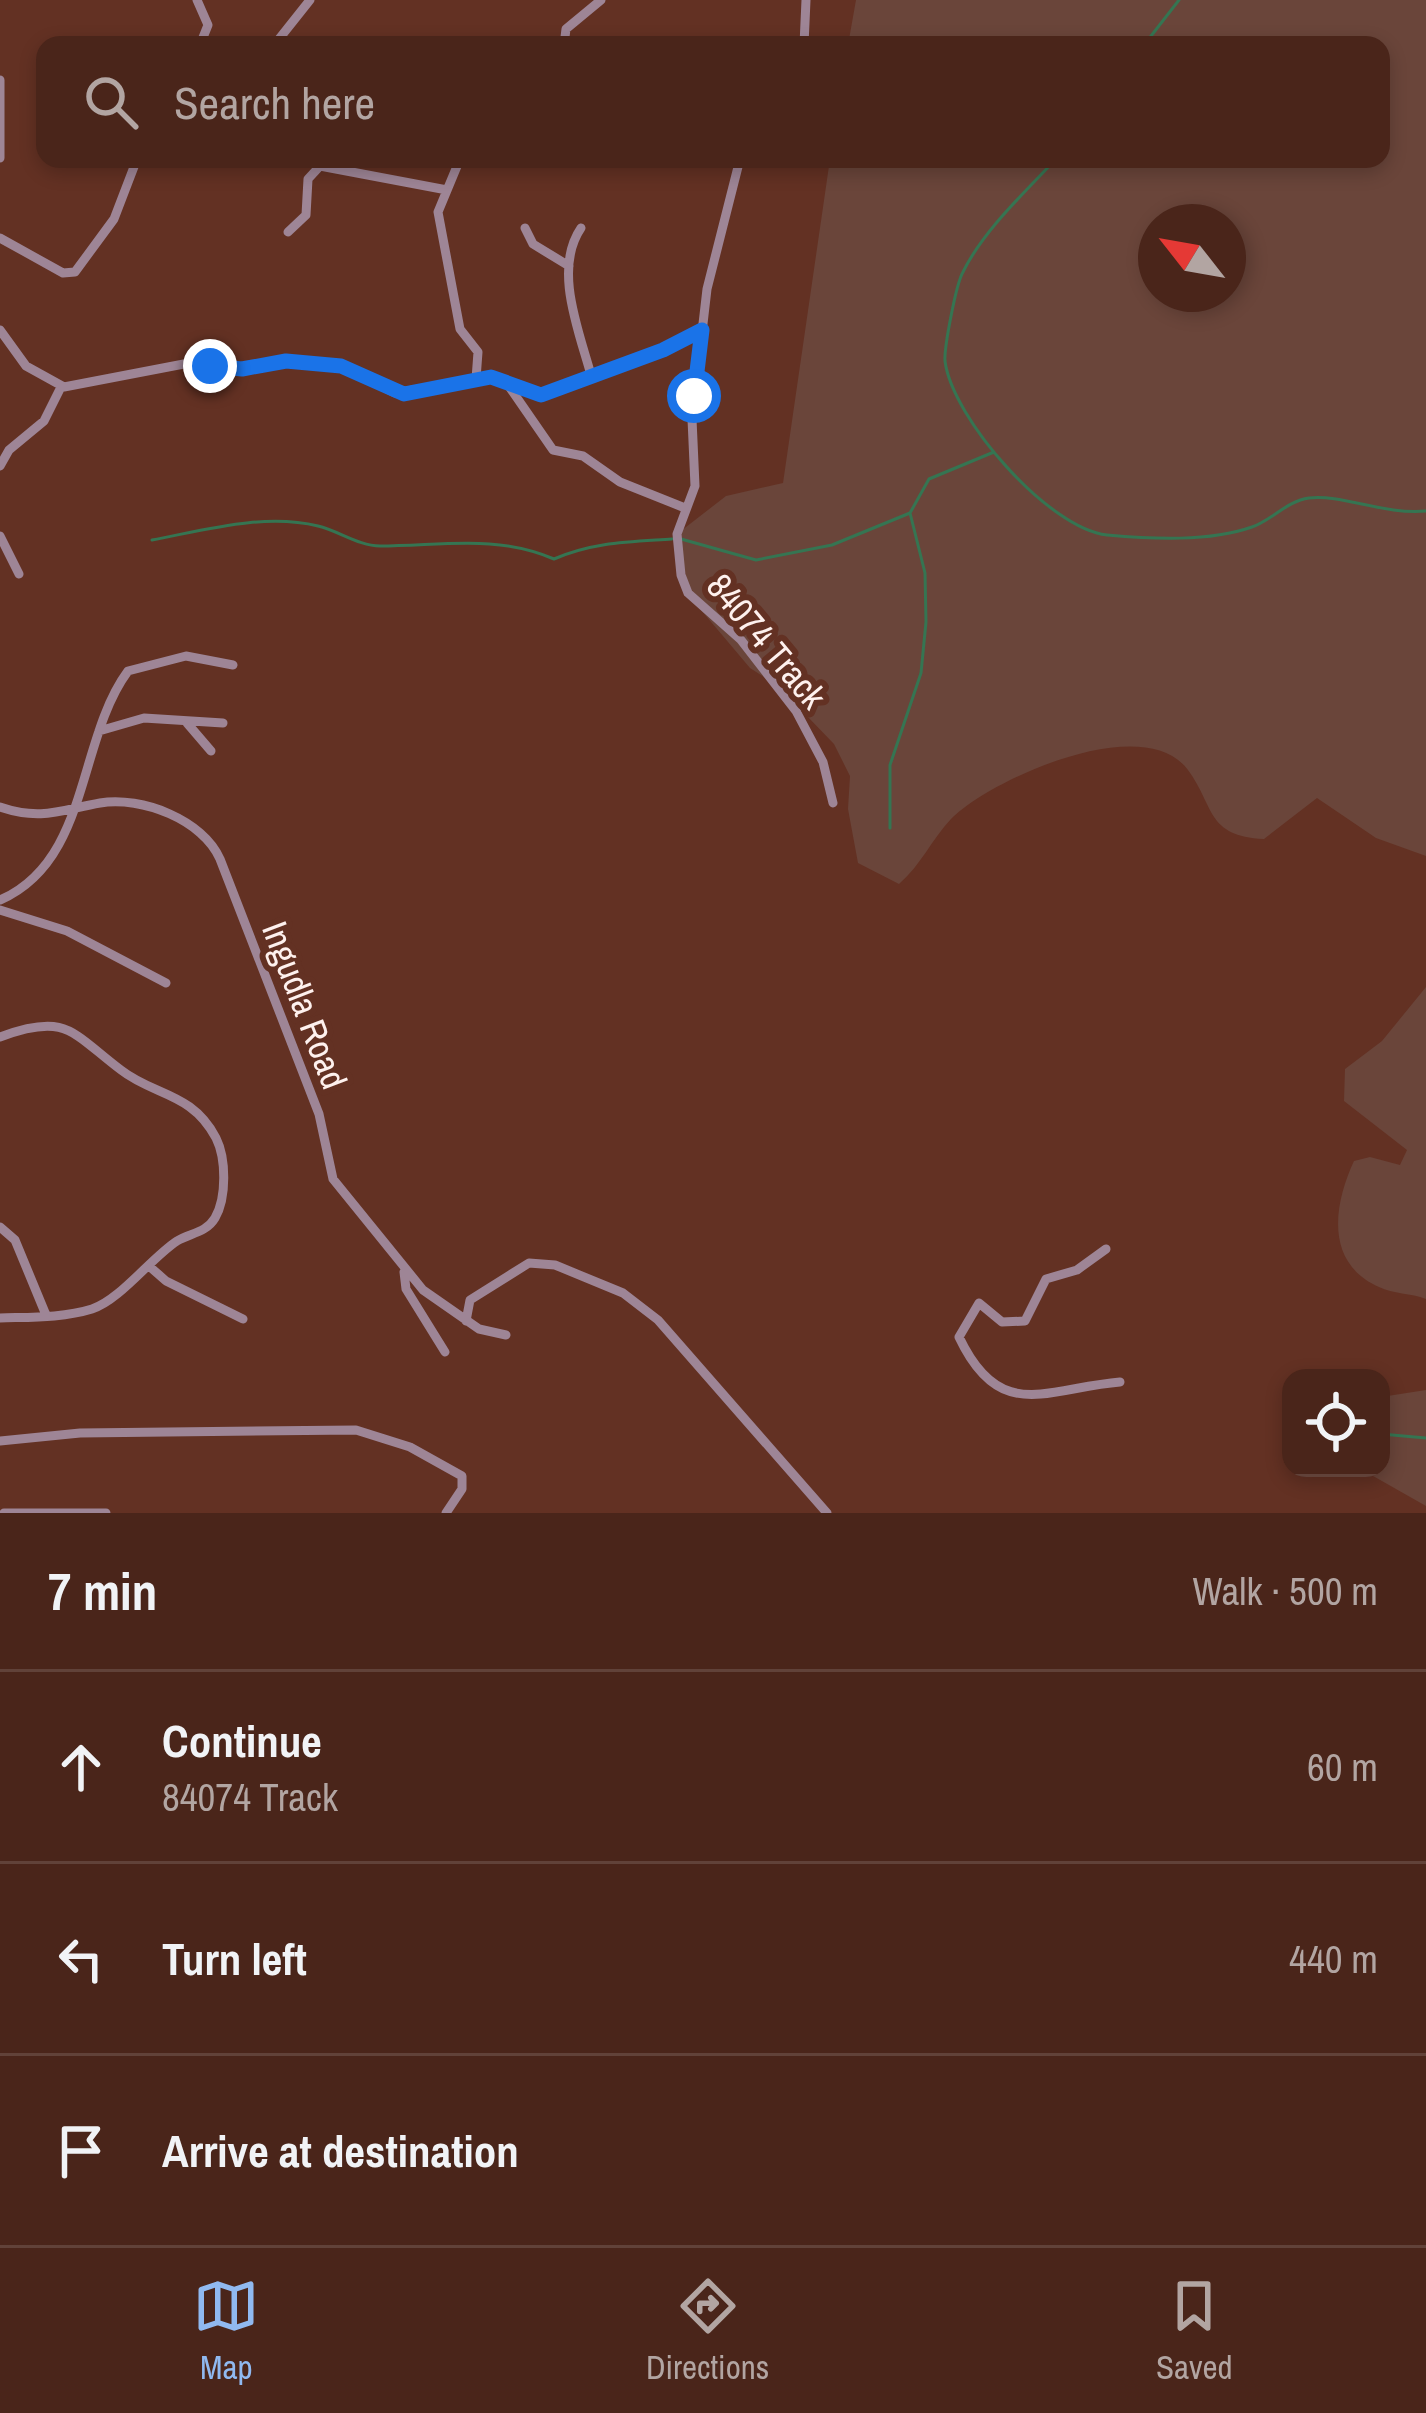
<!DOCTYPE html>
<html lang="en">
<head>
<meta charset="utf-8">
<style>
	body { margin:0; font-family:"Archivo Narrow",sans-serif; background:#512d23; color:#f1f3f6 }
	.controls { position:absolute; right:36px; bottom:36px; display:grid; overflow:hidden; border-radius:24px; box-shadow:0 6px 18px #0003 }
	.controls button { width:108px; height:108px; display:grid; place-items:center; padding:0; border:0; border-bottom:3px solid #614239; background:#4a251a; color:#f1f3f6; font:60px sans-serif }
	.compass { position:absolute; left:1138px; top:204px; width:108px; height:108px; border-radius:50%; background:#4a251a; box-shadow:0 6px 18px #0003; rotate:301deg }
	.stop { position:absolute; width:36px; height:36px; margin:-27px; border:9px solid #1a73e8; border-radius:50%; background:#fff }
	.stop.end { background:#1a73e8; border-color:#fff; box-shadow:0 3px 12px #0008 }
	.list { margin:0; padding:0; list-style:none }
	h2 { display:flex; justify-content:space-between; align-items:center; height:156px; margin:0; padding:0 48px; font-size:51px }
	h2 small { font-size:39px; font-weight:400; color:#b2a5a2 }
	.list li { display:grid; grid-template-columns:78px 1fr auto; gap:36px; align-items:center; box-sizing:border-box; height:192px; padding:0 48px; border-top:3px solid #614239 }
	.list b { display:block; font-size:45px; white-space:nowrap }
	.list p { margin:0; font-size:39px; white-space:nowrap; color:#b2a5a2 }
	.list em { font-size:39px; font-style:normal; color:#b2a5a2 }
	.icon { flex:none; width:66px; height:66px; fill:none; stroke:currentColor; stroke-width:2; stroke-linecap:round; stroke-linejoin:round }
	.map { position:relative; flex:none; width:1426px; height:1513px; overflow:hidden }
	.search { position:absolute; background:#4a251a; box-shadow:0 6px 18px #0003; left:36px; right:36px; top:36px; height:132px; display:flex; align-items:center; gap:30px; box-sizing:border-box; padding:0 42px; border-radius:24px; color:#b2a5a2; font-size:45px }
	.sheet { height:732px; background:#4a251a }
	nav { display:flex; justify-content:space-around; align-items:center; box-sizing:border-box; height:168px; border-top:3px solid #614239; background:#4a251a; font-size:33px; color:#b2a5a2 }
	nav a { display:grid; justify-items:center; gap:6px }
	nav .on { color:#90b9f0 }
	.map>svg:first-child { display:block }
	.green { fill:#6a453a; fill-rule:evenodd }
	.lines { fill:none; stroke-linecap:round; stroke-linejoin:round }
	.stream { stroke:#357552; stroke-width:3 }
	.street { stroke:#9e8596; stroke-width:9 }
	.route { stroke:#1a73e8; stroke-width:15 }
	.labels { text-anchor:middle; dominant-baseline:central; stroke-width:12; stroke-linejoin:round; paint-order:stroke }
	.street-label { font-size:36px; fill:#fef1ee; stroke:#633123 }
</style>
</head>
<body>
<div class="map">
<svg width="1426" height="1513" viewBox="0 0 1426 1513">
	<rect width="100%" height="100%" fill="#633123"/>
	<path class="green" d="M856 0H1426V856L1376 838 1317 798 1264 839C1206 836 1215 807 1188 770 1144 710 991 779 951 819 932 839 921 865 899 884L858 863 848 809 850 776 834 744 778 686 750 668 690 597 677 534 726 496 783 483 830 159H1381V45H848ZM1156 222H1228V294H1156Z
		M1426 987V1299C1411 1293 1393 1294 1379 1287 1324 1263 1334 1204 1354 1161L1370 1157 1400 1165 1407 1150 1344 1101 1345 1069 1382 1041Z
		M1426 1390V1506L1359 1468H1381V1397Z"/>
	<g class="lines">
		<path class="stream" d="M1144 45 1179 0
			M1056 159C1025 192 983 231 963 272 956 284 944 348 945 361 952 418 1049 529 1107 535 1152 539 1209 542 1252 527 1272 520 1287 501 1309 498 1342 494 1384 515 1426 511
			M681 539 756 560 832 545 910 513 929 479 994 452
			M152 540C205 530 264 513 318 526 339 531 359 546 380 546 441 546 496 534 554 559 594 542 628 542 672 539
			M890 828V765L921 673 926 622 925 573 910 513
			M1381 1434 1426 1438"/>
		<path class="street" d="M197 0 208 25 200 45
			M279 39 310 0
			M564 45 566 29 601 0
			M804 45 806 0
			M0 80V158
			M460 159 438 212 460 329 478 352 476 379
			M740 159 707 289 692 419 695 486 677 534 681 575 688 593 741 640 796 711 823 762 833 803
			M525 228 533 244 569 266
			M581 228C553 269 579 331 591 375
			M288 232 306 215 308 179 320 166 447 190
			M0 238 63 273 75 272 114 219 137 159
			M0 330 26 366 64 387 189 363 242 369 287 361 341 366 395 393 491 377 541 395 663 351 702 330
			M506 382 553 450 583 456 620 482 685 508
			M0 466 9 450 44 421 61 387
			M0 536 19 574
			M187 723 211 751
			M99 731 144 718 223 723
			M0 807C41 821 61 810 100 803 142 796 203 820 220 859L319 1114 333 1179 423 1290 479 1329 506 1335
			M0 900C90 861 77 740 128 671L186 656 233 665
			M0 910 67 931 166 983
			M0 1037C67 1012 72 1033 121 1070 154 1096 192 1092 216 1138 226 1158 227 1197 215 1218 206 1233 190 1233 177 1241 151 1258 120 1300 92 1309 63 1318 30 1317 0 1318
			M0 1227 15 1240 46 1315
			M1106 1249 1077 1270 1046 1279 1025 1321 1002 1322 979 1303 959 1337C1000 1424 1047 1388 1120 1382
			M149 1266 166 1281 243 1319
			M404 1272 406 1289 445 1352
			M466 1321 470 1300 529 1263 555 1265 623 1293 658 1320 827 1513
			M0 1441 80 1433 356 1430 410 1447 462 1476V1489L446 1513
			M4 1513H106"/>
	</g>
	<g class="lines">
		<path class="route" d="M210 366 242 369 286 361 341 366 404 394 491 377 541 395 663 350 702 330 694 396"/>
	</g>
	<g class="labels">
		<g class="street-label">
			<text transform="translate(767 641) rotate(50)">84074 Track</text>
			<text transform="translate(305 1005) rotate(69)">Ingudla Road</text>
		</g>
	</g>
</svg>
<div class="controls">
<button><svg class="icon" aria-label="locate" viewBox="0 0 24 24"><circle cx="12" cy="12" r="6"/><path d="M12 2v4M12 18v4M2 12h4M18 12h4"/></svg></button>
</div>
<svg class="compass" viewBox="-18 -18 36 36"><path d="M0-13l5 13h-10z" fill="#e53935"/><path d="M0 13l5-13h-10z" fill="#b2a5a2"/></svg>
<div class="stop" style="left:694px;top:396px"></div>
<div class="stop end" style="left:210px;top:366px"></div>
<div class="search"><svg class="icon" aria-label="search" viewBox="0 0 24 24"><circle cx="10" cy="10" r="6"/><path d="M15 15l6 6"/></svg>Search here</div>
</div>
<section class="sheet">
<h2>7 min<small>Walk · 500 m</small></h2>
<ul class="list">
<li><svg class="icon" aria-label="ahead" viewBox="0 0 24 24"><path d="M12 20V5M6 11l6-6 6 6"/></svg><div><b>Continue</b><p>84074 Track</p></div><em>60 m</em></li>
<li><svg class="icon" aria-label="left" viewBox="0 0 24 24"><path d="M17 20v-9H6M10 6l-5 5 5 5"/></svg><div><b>Turn left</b></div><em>440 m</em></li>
<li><svg class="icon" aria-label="arrive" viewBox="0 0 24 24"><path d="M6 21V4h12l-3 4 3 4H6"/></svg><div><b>Arrive at destination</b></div></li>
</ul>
</section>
<nav>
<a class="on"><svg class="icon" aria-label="map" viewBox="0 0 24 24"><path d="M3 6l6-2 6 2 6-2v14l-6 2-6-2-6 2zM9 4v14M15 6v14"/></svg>Map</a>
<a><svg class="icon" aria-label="directions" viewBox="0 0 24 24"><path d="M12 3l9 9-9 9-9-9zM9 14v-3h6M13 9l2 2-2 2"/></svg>Directions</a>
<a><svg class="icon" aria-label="saved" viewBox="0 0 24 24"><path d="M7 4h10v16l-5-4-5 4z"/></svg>Saved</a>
</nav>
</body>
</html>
